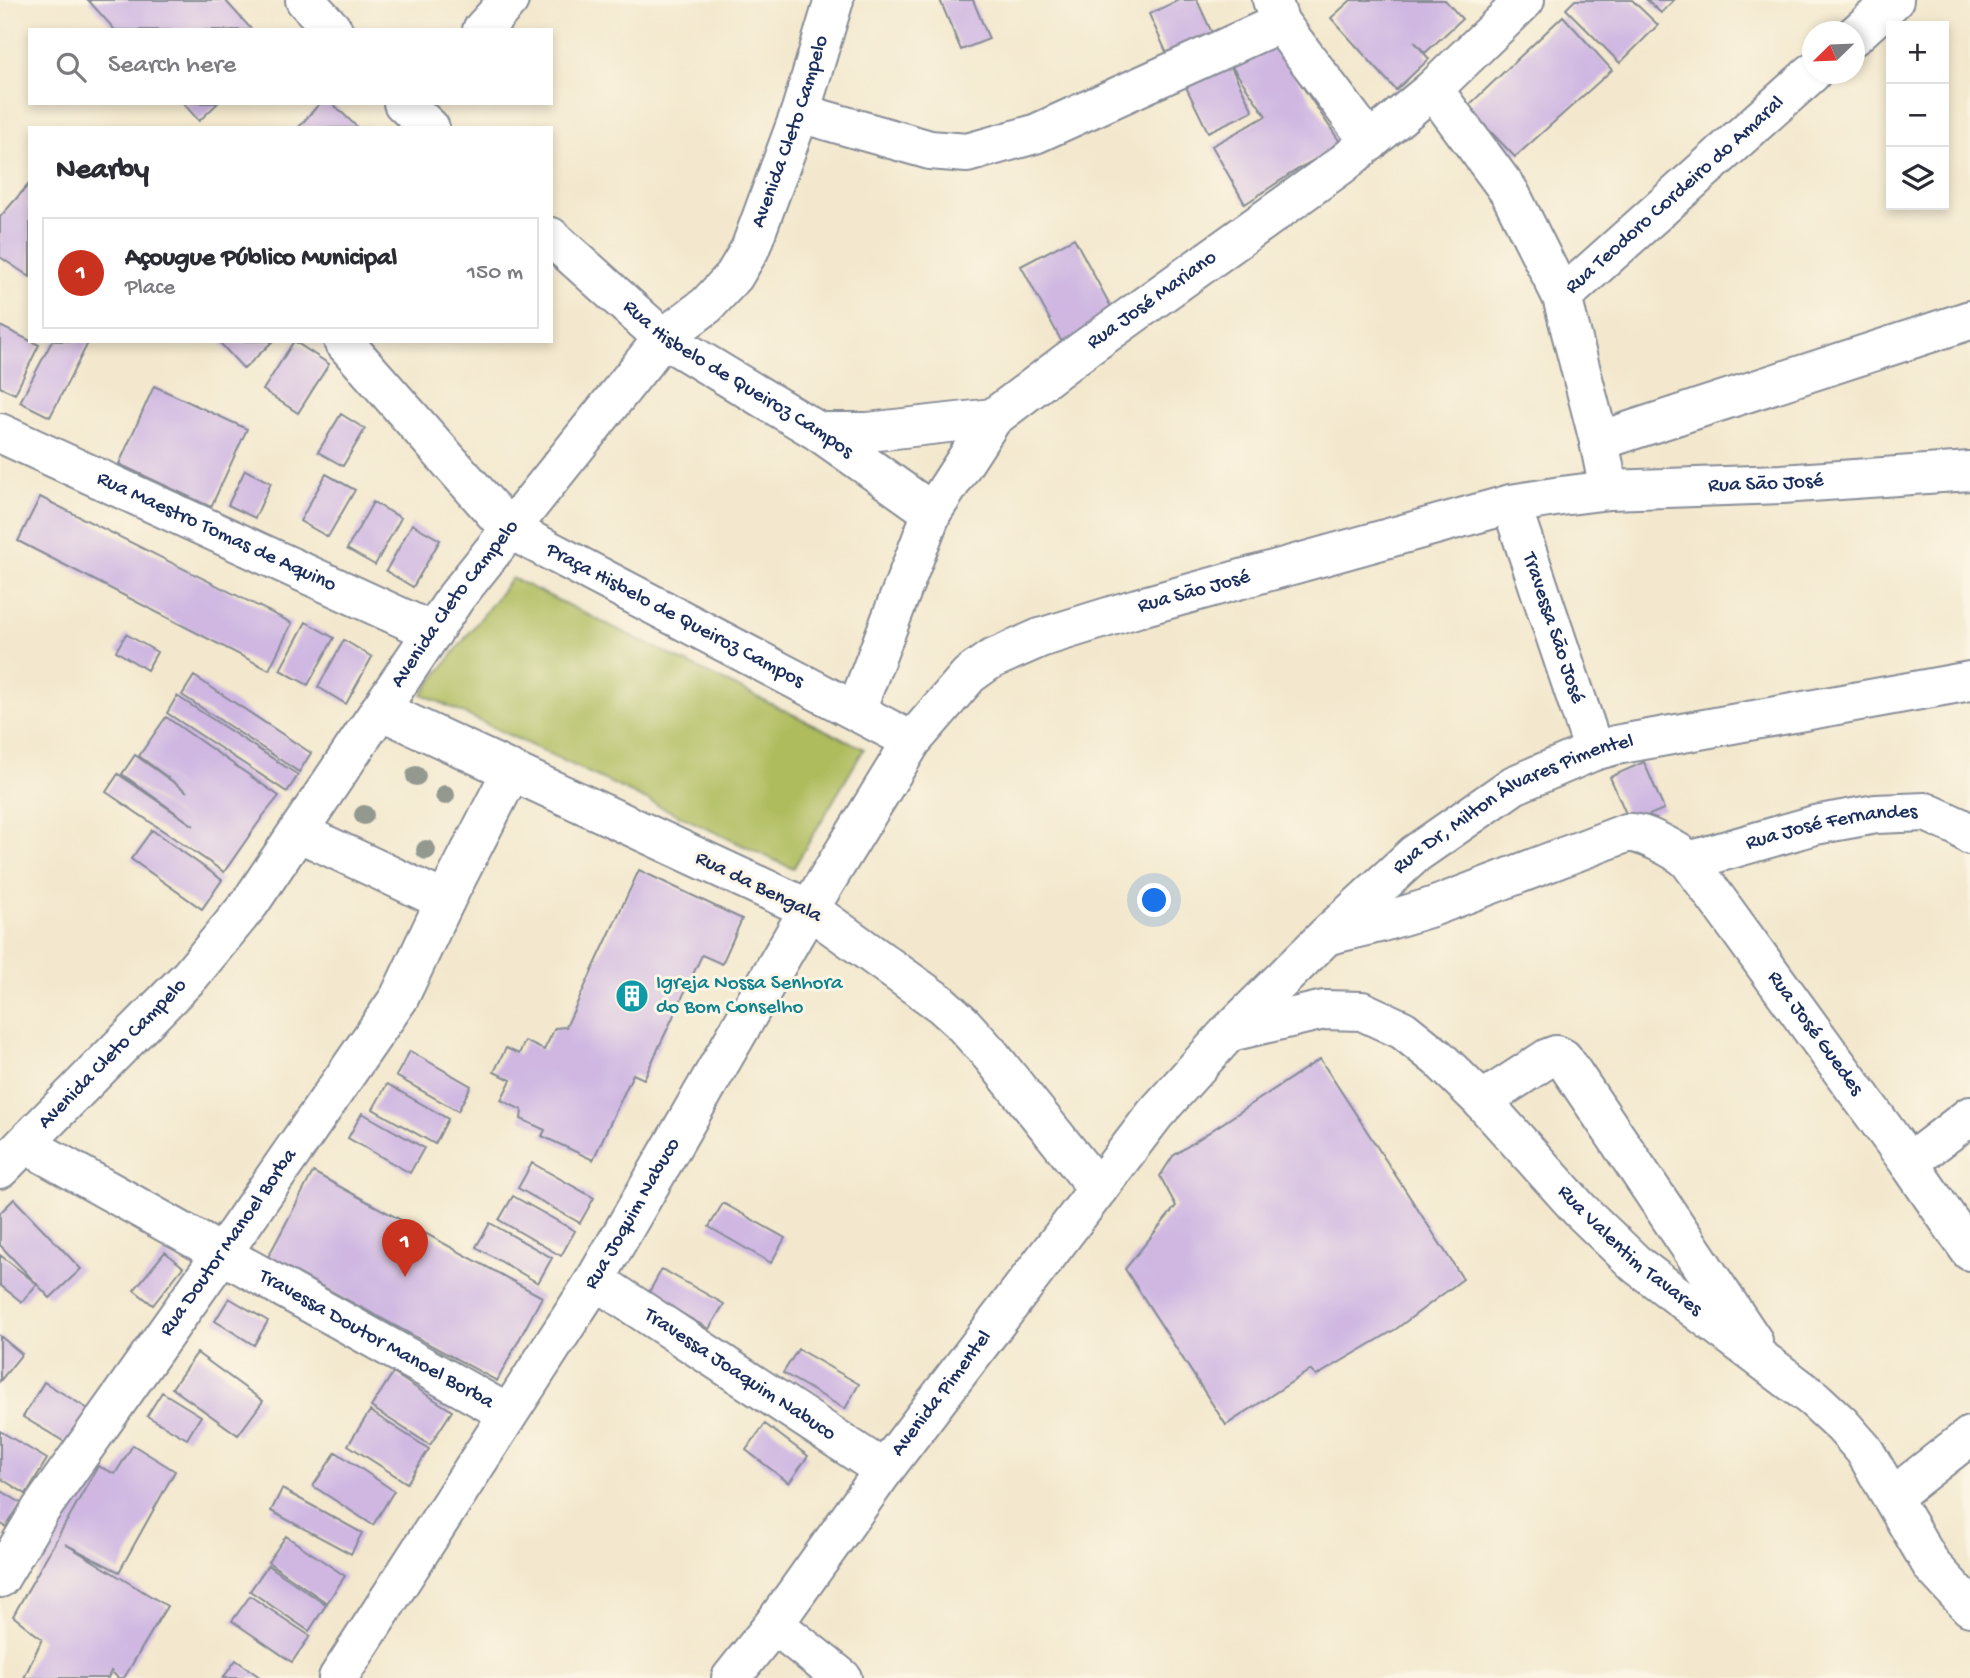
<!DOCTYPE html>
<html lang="en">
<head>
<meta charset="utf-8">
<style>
	body { margin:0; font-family:"Gochi Hand",sans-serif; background:#f2f2f3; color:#2b2b33 }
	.controls { position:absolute; right:21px; top:21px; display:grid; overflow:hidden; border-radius:0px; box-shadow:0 4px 10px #0003 }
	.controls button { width:63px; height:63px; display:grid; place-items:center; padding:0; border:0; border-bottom:2px solid #e1e1e2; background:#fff; color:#2b2b33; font:35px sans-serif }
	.compass { position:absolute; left:1802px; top:21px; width:63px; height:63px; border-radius:50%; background:#fff; box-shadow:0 4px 10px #0003; rotate:247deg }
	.you { position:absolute; left:1155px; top:901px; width:24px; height:24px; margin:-18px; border:5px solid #fff; border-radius:50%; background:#1a73e8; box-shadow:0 0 0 10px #1a73e833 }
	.badge { display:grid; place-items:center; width:46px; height:46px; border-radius:50%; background:#c8321e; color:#fff; font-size:23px; font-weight:700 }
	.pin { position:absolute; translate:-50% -58px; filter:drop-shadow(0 2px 4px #0008) }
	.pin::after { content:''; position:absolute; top:37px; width:24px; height:21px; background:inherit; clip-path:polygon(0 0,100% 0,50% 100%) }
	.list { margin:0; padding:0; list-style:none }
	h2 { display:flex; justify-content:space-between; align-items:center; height:91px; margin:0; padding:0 28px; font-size:30px }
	h2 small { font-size:23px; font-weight:400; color:#7c7c81 }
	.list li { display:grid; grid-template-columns:46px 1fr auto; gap:21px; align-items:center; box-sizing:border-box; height:112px; margin:0 14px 14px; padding:0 14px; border:2px solid #e1e1e2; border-radius:0px }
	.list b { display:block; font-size:26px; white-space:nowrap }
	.list p { margin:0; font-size:23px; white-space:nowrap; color:#7c7c81 }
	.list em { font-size:23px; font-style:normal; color:#7c7c81 }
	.icon { flex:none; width:38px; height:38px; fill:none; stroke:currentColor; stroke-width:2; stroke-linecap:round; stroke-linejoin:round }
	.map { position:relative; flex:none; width:1970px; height:1678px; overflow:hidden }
	.search { position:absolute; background:#fff; box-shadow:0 4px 10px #0003; left:28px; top:28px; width:525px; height:77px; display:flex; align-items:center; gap:18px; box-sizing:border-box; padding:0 24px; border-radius:0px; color:#7c7c81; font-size:26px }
	.panel { position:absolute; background:#fff; box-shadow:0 4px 10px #0003; left:28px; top:126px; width:525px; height:217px; border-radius:0px }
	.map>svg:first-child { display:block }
	.green { fill:#afbc5d; stroke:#65765e; stroke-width:2 }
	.building { fill:#cfb7e2 }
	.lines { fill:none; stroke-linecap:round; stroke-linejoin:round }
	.minor-casing { stroke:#878c96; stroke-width:42 }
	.major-casing { stroke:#878c96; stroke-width:42 }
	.minor { stroke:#fff; stroke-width:38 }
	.major { stroke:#fff; stroke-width:38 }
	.tree { fill:#949990 }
	.labels { text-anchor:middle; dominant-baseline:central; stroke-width:6; stroke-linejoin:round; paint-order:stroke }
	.street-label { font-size:21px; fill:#1b2f5e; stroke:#fcf5e5 }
	.culture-label { font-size:21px; fill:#0d838f; stroke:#fcf5e5; text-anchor:start }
</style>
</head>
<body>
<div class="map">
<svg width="1970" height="1678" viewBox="0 0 1970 1678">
	<rect width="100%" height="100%" fill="#fcf5e5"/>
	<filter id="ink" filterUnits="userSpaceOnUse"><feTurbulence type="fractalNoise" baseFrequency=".0143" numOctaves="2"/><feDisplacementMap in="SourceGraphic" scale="14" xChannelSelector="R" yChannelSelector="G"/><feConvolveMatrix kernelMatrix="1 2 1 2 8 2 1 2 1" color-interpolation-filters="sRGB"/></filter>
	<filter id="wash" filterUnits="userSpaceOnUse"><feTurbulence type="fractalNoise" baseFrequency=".00686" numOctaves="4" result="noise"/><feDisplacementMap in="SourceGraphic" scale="28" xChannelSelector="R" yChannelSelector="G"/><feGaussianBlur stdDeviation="1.57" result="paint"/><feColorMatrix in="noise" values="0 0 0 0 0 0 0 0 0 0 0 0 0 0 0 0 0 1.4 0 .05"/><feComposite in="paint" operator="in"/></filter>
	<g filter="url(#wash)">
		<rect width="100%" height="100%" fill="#f3e8cd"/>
		<path class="green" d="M512 578 864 749 793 869 422 694Z"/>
		<g id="blocks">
			<path class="building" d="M88 0H225L252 30H115Z
				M940 0H973L989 39 961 50Z
				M1179 0H1197L1217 44 1172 65 1149 14Z
				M1351 0H1445L1462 19 1425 53 1414 41 1429 59 1396 90 1331 18Z
				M1575 0H1632L1658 25 1620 63 1566 9Z
				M1647 0H1674L1661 13Z
				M1563 16 1612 70 1515 157 1467 107Z
				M1269 37 1342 145 1301 167 1245 204 1212 146 1266 116 1228 61 1253 111 1208 132 1184 83Z
				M183 103H218L199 121Z
				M320 103H332L358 128H298Z
				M30 183V277L0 257V217Z
				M1074 238 1117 318 1064 346 1021 266Z
				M0 326 39 345 15 394 0 387Z
				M52 341H89L50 417 20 402Z
				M224 341H273L244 369 221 344Z
				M294 341 329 364 298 413 263 390Z
				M154 386 247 429 211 507 119 464Z
				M341 414 365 429 343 466 318 452Z
				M245 470 271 483 255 518 228 505Z
				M326 474 355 490 328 537 300 521Z
				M40 497 292 623 269 670 18 541Z
				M373 502 401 518 375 565 347 549Z
				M412 524 440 540 413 587 386 571Z
				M306 622 334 638 308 685 280 670Z
				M126 634 157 652 147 670 116 651Z
				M344 640 372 657 346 704 318 687Z
				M194 676 311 753 299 772 182 695Z
				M177 696 298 775 287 792 167 713Z
				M166 717 279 796 263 816 224 872 106 792 118 774 194 826 122 774 135 755 187 792 139 756Z
				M1644 762 1664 809 1630 823 1610 777Z
				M152 830 222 880 202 909 131 859Z
				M639 870 742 919 722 964 702 955 644 1079 633 1074 593 1160 542 1136 545 1130 521 1119 522 1110 501 1100 511 1080 494 1072 506 1048 519 1054 525 1041 544 1050 555 1028 566 1027Z
				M410 1051 471 1086 458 1111 396 1076Z
				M1320 1059 1463 1279 1396 1329 1316 1376 1310 1370 1226 1425 1125 1269 1176 1206 1160 1176 1173 1156Z
				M387 1084 448 1119 435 1144 373 1109Z
				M362 1113 424 1148 410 1173 348 1138Z
				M532 1163 594 1198 580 1223 518 1188Z
				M313 1172 542 1297 497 1381 268 1257Z
				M513 1196 575 1231 561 1256 499 1220Z
				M14 1199 81 1269 50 1298 0 1245V1213Z
				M723 1203 785 1238 771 1263 709 1227Z
				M490 1223 552 1258 538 1283 476 1247Z
				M165 1252 183 1267 153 1305 134 1290Z
				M0 1255 37 1284 22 1302 0 1285Z
				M662 1269 724 1304 709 1329 648 1294Z
				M229 1298 268 1321 254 1345 215 1321Z
				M0 1336 22 1354 0 1381Z
				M798 1349 859 1384 845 1409 783 1373Z
				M197 1353 263 1401 238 1435 172 1388Z
				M393 1373 452 1411 430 1445 371 1407Z
				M44 1382 90 1410 70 1445 23 1417Z
				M162 1392 201 1416 187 1439 147 1416Z
				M370 1411 429 1449 407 1483 348 1445Z
				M765 1424 808 1456 789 1483 746 1450Z
				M0 1431 47 1459 26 1494 0 1478Z
				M133 1445 175 1471 119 1572 65 1544 167 1606 124 1678H118L111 1671 108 1678H24L42 1639 13 1616 98 1466 115 1474Z
				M336 1452 394 1491 373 1525 313 1486Z
				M282 1489 362 1533 351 1554 271 1511Z
				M0 1490 21 1503 6 1527 0 1523Z
				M286 1536 345 1576 327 1603 268 1562Z
				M268 1565 326 1605 309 1631 250 1591Z
				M250 1596 310 1636 292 1662 232 1621Z
				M236 1660 261 1678H223Z"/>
		</g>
	</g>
	<g filter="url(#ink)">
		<use href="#blocks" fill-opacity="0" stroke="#878c96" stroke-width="2"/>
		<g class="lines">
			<defs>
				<g id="minor">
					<path d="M305 0 333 30"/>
					<path d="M1272 0 1280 23 1370 142"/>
					<path d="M482 30 509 0"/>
					<path d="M1854 36 1894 0"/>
					<path d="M1433 89 1510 193 1562 297 1599 441 1609 490"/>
					<path d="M403 103 430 128"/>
					<path d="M800 113 930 150 967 153 1035 134 1280 23"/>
					<path id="s1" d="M551 237 663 338 819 432 932 512"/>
					<path id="s2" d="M1562 297 1812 73"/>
					<path id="s3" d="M343 341 509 529 912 741"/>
					<path d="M819 432H868L993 418"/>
					<path id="s4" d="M0 433 433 632"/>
					<path d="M1599 441 1970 320"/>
					<path id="s5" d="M1511 504 1594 751"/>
					<path id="s6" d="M856 710 932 512 993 418 1068 361 1344 163 1433 89 1525 0"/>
					<path d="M298 832 445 901"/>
					<path id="s7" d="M1689 861 1815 825 1876 814 1926 812 1959 827 1970 835"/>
					<path id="s8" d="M1329 935 1379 923 1432 907 1626 833C1642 831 1677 850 1689 861L1909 1163 1970 1251"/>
					<path id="s9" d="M1230 1032 1324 1010 1362 1011 1403 1030 1438 1058 1482 1101 1580 1210 1637 1265 1814 1399 1842 1425 1864 1450 1932 1566 1970 1607"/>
					<path d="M1482 1101 1548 1058 1556 1055 1563 1058 1753 1341"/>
					<path id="s10" d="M25 1144 507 1413"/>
					<path d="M1909 1163 1970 1116"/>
					<path id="s11" d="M1098 1189 989 1053 961 1022 941 1004 809 909 912 741 969 675 990 660 1040 638 1137 608 1511 504 1561 496 1609 490 1782 484 1970 471"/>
					<path id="s12" d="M595 1280 884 1470"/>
					<path d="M1892 1497 1970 1436"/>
					<path id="s13" d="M0 1578 41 1509 221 1255 399 998 445 901 511 772"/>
					<path d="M774 1624 842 1678"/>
					<path id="s14" d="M731 1678 774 1624 884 1470 1155 1114 1228 1033 1327 935 1415 854 1514 785 1594 751 1616 745 1970 681"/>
				</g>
				<g id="major">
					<path id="s15" d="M0 1169 190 976 250 903 456 597 663 338 707 305 734 276 750 249 800 113 834 0"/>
					<path id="s16" d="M338 1678 595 1280 809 909 380 710"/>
				</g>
			</defs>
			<use href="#minor" class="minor-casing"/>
			<use href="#major" class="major-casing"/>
			<use href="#minor" class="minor"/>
			<use href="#major" class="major"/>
		</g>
		<g class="tree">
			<circle cx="416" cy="776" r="10"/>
			<circle cx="445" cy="795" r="10"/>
			<circle cx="364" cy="815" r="10"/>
			<circle cx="426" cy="850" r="10"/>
		</g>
	</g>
	<defs>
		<symbol id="building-disc" viewBox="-11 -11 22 22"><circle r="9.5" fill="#0f9aa8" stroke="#fcf5e5"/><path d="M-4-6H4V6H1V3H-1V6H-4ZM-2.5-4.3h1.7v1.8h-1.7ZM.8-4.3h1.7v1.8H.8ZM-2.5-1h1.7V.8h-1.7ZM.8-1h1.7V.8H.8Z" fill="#fff"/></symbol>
	</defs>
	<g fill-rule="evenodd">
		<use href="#building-disc" x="613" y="977" width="38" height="38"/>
	</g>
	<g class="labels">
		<g class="street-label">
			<text stroke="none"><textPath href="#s15" startOffset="1316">Avenida Cleto Campelo</textPath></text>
			<text stroke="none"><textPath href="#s2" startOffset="152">Rua Teodoro Cordeiro do Amaral</textPath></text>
			<text stroke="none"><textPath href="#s6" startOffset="522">Rua José Mariano</textPath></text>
			<text stroke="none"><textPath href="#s1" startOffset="236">Rua Hisbelo de Queiroz Campos</textPath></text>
			<text stroke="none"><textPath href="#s11" startOffset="1516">Rua São José</textPath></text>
			<text stroke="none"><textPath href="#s4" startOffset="238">Rua Maestro Tomas de Aquino</textPath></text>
			<text stroke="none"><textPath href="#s11" startOffset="931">Rua São José</textPath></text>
			<text stroke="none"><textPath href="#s15" startOffset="728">Avenida Cleto Campelo</textPath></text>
			<text stroke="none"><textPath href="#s3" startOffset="438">Praça Hisbelo de Queiroz Campos</textPath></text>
			<text stroke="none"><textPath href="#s5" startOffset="131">Travessa São José</textPath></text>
			<text stroke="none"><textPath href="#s14" startOffset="1185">Rua Dr, Milton Álvares Pimentel</textPath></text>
			<text stroke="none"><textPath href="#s7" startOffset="147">Rua José Fernandes</textPath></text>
			<text transform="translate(758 888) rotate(26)">Rua da Bengala</text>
			<text stroke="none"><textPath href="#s8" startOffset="598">Rua José Guedes</textPath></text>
			<text stroke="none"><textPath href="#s15" startOffset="161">Avenida Cleto Campelo</textPath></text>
			<text stroke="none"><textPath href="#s16" startOffset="550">Rua Joquim Nabuco</textPath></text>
			<text stroke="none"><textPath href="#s13" startOffset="406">Rua Doutor Manoel Borba</textPath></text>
			<text stroke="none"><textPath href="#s9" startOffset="497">Rua Valentim Tavares</textPath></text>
			<text stroke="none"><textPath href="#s10" startOffset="402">Travessa Doutor Manoel Borba</textPath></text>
			<text stroke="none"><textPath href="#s12" startOffset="173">Travessa Joaquim Nabuco</textPath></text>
			<text stroke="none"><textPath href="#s14" startOffset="354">Avenida Pimentel</textPath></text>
		</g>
		<g class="culture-label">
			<text x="656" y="984">Igreja Nossa Senhora<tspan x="656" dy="24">do Bom Conselho</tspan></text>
		</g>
	</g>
</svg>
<div class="controls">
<button>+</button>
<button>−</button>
<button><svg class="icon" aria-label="layers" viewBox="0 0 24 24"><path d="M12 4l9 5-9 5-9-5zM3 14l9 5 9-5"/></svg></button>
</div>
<svg class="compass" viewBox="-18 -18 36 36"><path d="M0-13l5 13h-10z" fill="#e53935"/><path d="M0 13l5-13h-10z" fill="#7c7c81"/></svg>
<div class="you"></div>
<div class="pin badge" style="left:405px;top:1277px">1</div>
<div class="search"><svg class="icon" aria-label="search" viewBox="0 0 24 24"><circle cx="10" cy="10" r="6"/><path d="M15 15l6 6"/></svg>Search here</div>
<section class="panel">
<h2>Nearby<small></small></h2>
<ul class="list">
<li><span class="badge">1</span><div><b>Açougue Público Municipal</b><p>Place</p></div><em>150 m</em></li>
</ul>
</section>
</div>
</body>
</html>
